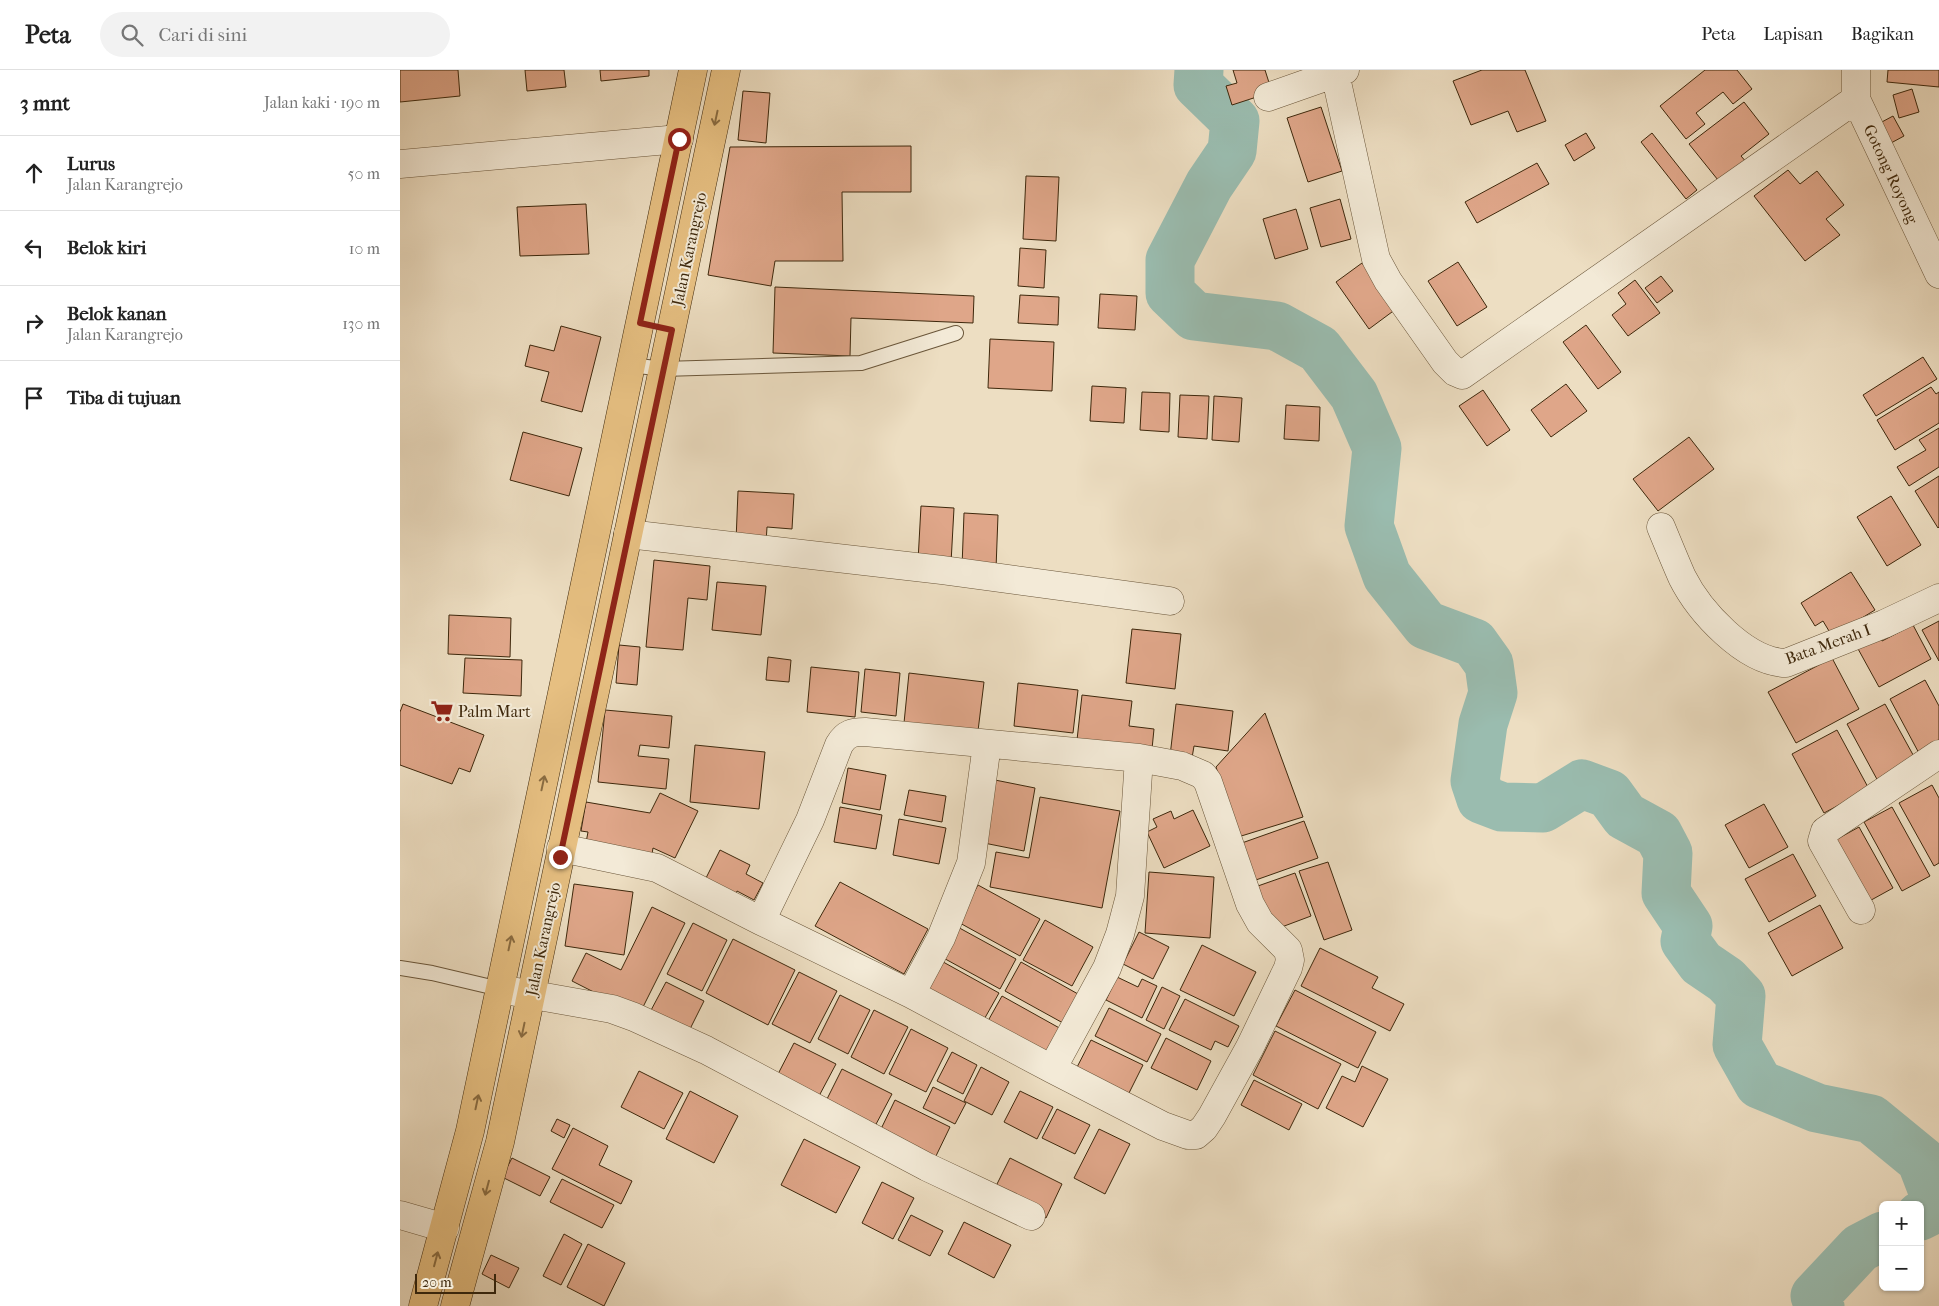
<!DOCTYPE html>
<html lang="id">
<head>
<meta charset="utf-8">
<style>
	body { margin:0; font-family:"IM FELL French Canon",serif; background:#f2f2f2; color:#222 }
	.controls { position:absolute; right:15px; bottom:15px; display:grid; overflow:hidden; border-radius:8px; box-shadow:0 1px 4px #0004 }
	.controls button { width:45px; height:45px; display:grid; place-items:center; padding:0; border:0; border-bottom:1px solid #e0e0e0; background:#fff; color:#222; font:25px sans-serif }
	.scale { position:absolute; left:15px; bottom:12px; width:81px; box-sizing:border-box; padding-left:5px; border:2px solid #3e280c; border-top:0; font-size:14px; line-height:18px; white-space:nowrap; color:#3e280c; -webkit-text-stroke:4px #f3ead7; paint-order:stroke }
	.stop { position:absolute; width:15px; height:15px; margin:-11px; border:4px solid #8f2418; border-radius:50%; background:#fff }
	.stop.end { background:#8f2418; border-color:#fff; box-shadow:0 1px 5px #0008 }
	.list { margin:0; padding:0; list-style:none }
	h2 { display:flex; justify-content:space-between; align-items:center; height:65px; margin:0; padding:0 20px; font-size:21px }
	h2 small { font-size:16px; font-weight:400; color:#767676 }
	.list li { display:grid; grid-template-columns:32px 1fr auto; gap:15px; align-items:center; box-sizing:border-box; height:75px; padding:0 20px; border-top:1px solid #e0e0e0 }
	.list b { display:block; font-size:19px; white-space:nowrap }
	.list p { margin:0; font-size:16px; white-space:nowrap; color:#767676 }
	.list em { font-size:16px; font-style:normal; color:#767676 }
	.icon { flex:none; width:28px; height:28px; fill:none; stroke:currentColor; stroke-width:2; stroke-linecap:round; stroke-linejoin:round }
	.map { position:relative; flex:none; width:1539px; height:1236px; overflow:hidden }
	header { display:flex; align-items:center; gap:30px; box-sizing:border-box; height:70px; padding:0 25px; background:#fff; border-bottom:1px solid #e0e0e0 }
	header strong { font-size:24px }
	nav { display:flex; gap:28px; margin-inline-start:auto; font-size:18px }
	.search { width:350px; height:45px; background:#f2f2f2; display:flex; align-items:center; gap:12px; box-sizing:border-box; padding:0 18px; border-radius:28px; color:#767676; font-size:19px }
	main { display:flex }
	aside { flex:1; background:#fff }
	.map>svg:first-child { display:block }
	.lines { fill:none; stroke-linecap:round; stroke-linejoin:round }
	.river { stroke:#9abcaf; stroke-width:49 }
	.building { fill:#dfa689; stroke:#3e280c }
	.lane-casing { stroke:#6a563a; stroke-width:16 }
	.street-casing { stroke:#6a563a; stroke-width:29 }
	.primary-casing { stroke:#3e280c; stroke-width:29 }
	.lane { stroke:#f3ead7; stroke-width:14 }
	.street { stroke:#f3ead7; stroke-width:28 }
	.primary { stroke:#e6bf81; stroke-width:28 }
	.oneway { stroke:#8a6c41 }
	.route { stroke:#8f2418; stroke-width:6 }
	.labels { text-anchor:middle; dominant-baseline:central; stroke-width:4; stroke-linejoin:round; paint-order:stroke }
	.street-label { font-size:16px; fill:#3e280c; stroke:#f3ead7 }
	.poi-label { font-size:16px; fill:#3e280c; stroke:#f3ead7; text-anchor:start }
</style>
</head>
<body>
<header>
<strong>Peta</strong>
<div class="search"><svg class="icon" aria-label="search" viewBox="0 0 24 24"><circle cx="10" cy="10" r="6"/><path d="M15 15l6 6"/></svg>Cari di sini</div>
<nav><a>Peta</a><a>Lapisan</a><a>Bagikan</a></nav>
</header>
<main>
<aside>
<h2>3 mnt<small>Jalan kaki · 190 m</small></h2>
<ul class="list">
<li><svg class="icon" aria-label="ahead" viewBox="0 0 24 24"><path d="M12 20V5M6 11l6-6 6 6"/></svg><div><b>Lurus</b><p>Jalan Karangrejo</p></div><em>50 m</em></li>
<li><svg class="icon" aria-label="left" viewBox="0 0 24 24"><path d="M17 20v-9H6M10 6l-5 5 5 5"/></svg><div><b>Belok kiri</b></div><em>10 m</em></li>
<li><svg class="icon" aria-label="right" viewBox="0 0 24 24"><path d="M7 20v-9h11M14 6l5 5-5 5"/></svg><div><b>Belok kanan</b><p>Jalan Karangrejo</p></div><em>130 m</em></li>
<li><svg class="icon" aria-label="arrive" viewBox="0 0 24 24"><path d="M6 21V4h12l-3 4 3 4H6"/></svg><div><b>Tiba di tujuan</b></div></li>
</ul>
</aside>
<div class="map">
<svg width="1539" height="1236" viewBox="0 0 1539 1236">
	<rect width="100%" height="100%" fill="#eddec2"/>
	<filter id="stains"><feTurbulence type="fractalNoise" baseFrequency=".004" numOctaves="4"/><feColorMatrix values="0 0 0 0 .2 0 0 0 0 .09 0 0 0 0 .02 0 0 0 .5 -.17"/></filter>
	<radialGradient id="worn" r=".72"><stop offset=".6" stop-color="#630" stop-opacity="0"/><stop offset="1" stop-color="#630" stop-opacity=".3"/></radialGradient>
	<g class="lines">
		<path class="river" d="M799 0 798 15 835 51 832 81 809 115 770 190V223L794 246 877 256 919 279 954 325 977 378 969 456 987 506 1026 555 1074 573 1089 594 1093 623 1083 654 1075 711 1081 729 1102 737 1143 738 1182 714 1209 724 1225 746 1258 764 1268 783 1266 823 1288 856 1285 871 1301 893 1326 910 1341 926 1337 975 1359 1014 1417 1038 1471 1049 1521 1090 1539 1137 1520 1146
			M1420 1236 1415 1226 1460 1178 1483 1166"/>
	</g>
	<path class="building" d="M0 0H58L60 26 0 32Z
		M125 0H164L166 17 127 21Z
		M200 0H249V6L201 11Z
		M833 0H865L872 22 832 35 826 16 837 13Z
		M1082 0H1125L1146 51 1117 62 1108 41 1071 55 1053 11Z
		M1305 0H1337L1352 19 1333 34 1323 22 1296 43 1305 54 1286 69 1260 36Z
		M1488 0H1539V17L1487 12Z
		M1512 19 1519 42 1499 48 1493 25Z
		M343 21 370 23 366 73 338 70Z
		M1344 32 1369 64 1341 86 1348 94 1322 115 1289 74Z
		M921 37 942 101 908 112 887 48Z
		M1493 46 1504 66 1491 73 1480 53Z
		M1186 63 1195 78 1174 91 1165 75Z
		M1252 63 1297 120 1286 129 1241 72Z
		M511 76V122H442L443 191H375L371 216 308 205 330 77Z
		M1137 93 1149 114 1077 153 1065 132Z
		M1388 100 1400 114 1417 101 1444 135 1426 149 1440 165 1405 191 1354 126Z
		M626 106 659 107 656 171 623 169Z
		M940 129 951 169 921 177 910 138Z
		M186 134 189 184 120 186 117 137Z
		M896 139 908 179 875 189 863 149Z
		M620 178 646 180 644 218 618 216Z
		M1058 192 1087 237 1057 256 1028 211Z
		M962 193 996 239 969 259 936 212Z
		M1261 206 1273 221 1257 233 1245 218Z
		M1235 210 1260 243 1228 266 1212 245 1226 234 1218 223Z
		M375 217 574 226 573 253 451 248 450 286 373 283Z
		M700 224 737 226 735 260 698 258Z
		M620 225 659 227 658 255 618 253Z
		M1186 255 1221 302 1198 319 1163 272Z
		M161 256 201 267 182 342 141 331 149 302 125 296 130 275 154 281Z
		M590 269 654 272 652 321 588 318Z
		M1523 287 1537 309 1476 346 1463 325Z
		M1166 314 1187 341 1151 367 1131 340Z
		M692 316 726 318 724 353 690 351Z
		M1531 317 1536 324 1539 322V353L1495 380 1477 350Z
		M1083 320 1110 360 1087 376 1059 336Z
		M742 322 770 323 769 362 740 360Z
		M780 325 809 326 807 369 778 367Z
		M814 326 842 328 839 372 812 370Z
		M886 335 920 337 919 371 884 369Z
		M1539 358V397L1509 416 1497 397 1526 380 1519 370Z
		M123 362 182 378 169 426 110 410Z
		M1289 367 1314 399 1258 441 1233 409Z
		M1539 406V457L1538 458 1515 421Z
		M338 421 394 424 392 459 367 457 366 473 336 471Z
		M1491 426 1521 475 1487 496 1457 447Z
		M521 436 554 438 551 493 518 491Z
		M564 443 598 445 596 499 562 497Z
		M254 490 310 496 307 530 288 528 283 580 246 577Z
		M1451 502 1475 540 1432 566 1423 551 1415 556 1401 533Z
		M317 512 366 516 361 565 312 560Z
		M49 545 111 548 110 587 48 584Z
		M1539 551V591L1522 560Z
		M1513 555 1531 589 1479 617 1457 577 1479 565 1482 571Z
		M732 559 781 564 775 619 726 613Z
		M219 575 240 577 237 615 216 613Z
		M368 587 391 590 389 612 366 610Z
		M65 588 122 590 121 626 63 623Z
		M1432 588 1459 639 1396 673 1368 622Z
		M411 597 459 602 455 647 407 642Z
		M465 599 500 603 496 646 461 642Z
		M509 603 584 612 578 661 504 653Z
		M1525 610 1539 636V677L1521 687 1490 629Z
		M618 613 678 620 673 663 614 656Z
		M682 625 732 631 729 656 754 659 752 679 677 670Z
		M3 634 84 665 70 702 59 698 52 714 0 695V642Z
		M776 634 833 641 828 681 794 676 792 688 770 686Z
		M1485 634 1517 692 1479 713 1447 654Z
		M205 640 272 646 269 678 240 675 238 686 269 689 266 719 198 712Z
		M865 643 903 747 838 767 816 697Z
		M1437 660 1469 719 1424 743 1392 684Z
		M295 675 365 682 359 739 290 732Z
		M448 698 486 705 480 740 442 733Z
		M595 710 635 718 624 781 584 773Z
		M1532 715 1539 728V793L1534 796 1499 733Z
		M509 720 546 726 542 752 504 745Z
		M260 723 298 741 275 788 253 778 251 790 185 778 188 762 181 761 186 732 250 743Z
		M640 727 720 741 702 838 590 817 596 782 629 788Z
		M1364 734 1388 777 1349 798 1325 755Z
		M440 737 482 745 476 779 434 772Z
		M1492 737 1530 806 1502 821 1464 752Z
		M793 740 810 776 764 798 747 762 757 757 753 749 771 741 774 749Z
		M499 749 546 758 539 794 493 785Z
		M904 751 918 788 853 811 839 774Z
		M1459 757 1493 818 1464 834 1430 773Z
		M320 780 350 795 346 804 363 813 354 830 337 821 334 829 303 814Z
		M1393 784 1416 826 1369 852 1345 809Z
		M928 792 952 860 924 870 899 801Z
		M749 802 814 807 810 868 745 863Z
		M895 803 911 846 871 861 855 817Z
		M440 812 528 859 504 904 415 856Z
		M174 814 233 822 224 885 165 876Z
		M578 815 640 849 620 886 558 852Z
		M1420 835 1443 878 1392 906 1368 863Z
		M252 837 285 853 239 945 172 911 186 883 221 900Z
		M645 850 693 877 672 916 623 890Z
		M293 853 327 870 302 921 267 904Z
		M554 855 616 889 600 919 538 885Z
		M739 862 769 877 753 909 723 894Z
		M333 869 395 900 368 955 306 923Z
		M802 875 856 902 834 946 780 920Z
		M920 878 978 907 972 918 1004 934 990 961 901 916Z
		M536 888 599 923 582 953 519 919Z
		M621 892 678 924 663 953 605 921Z
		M399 902 437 921 410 973 372 954Z
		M717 907 738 917 742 909 757 916 742 948 706 930Z
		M266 912 304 931 288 963 249 944Z
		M762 917 780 926 764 959 746 950Z
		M895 920 976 962 958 998 876 956Z
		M440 925 470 940 448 984 418 969Z
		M602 926 663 960 646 992 584 958Z
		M785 929 839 956 828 977 815 971 811 980 769 960Z
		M709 938 761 964 747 992 695 966Z
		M474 940 508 957 484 1004 451 987Z
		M511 959 548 978 526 1022 489 1004Z
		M875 961 941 994 918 1039 853 1005Z
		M766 968 811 991 797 1020 751 998Z
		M691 970 743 995 726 1029 674 1003Z
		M394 973 436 994 419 1026 377 1006Z
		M552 982 577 995 563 1024 537 1011Z
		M962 996 988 1009 963 1057 926 1038 942 1006 955 1012Z
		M581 997 609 1012 592 1045 564 1031Z
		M442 999 492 1024 474 1058 425 1033Z
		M239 1001 283 1023 264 1059 221 1037Z
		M854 1010 902 1034 889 1060 841 1035Z
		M533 1017 566 1033 555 1054 523 1038Z
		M290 1021 338 1046 314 1093 266 1069Z
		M620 1021 653 1037 637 1069 604 1052Z
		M495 1030 550 1057 535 1088 480 1061Z
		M657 1039 690 1055 675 1084 642 1068Z
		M157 1049 170 1055 164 1068 151 1061Z
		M173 1058 208 1076 199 1095 232 1111 221 1134 152 1099Z
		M699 1059 730 1074 705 1124 674 1108Z
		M404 1069 460 1097 436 1143 381 1115Z
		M112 1088 150 1107 140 1126 102 1107Z
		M610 1088 662 1114 646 1148 593 1122Z
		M162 1109 214 1135 202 1158 150 1132Z
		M482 1112 514 1128 493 1169 462 1153Z
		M511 1145 543 1161 530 1186 498 1170Z
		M564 1152 611 1175 594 1208 548 1184Z
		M164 1164 182 1174 161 1215 143 1206Z
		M188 1174 225 1193 204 1236 167 1217Z
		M91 1185 119 1198 109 1218 82 1204Z"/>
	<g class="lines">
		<defs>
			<path id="lane" d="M231 295 263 299 461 293 556 263
				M0 898 32 903 100 919"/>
			<path id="street" d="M1456 0V29L1539 204
				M935 3 976 189 988 211 1045 292 1055 302 1062 305 1456 29
				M868 27 945 0
				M0 94 279 69
				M1261 457C1268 474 1275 491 1282 507 1299 541 1345 592 1386 593L1484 554 1539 528
				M228 464 542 500 770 531
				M161 778 257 798 361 851 511 924 652 999 763 1056 788 1065H796L804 1058 812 1046 850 977 888 898 890 890 888 880 860 852 850 834 808 712 803 705 782 696 739 688 465 662C453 662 446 663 439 675L410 750 361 851
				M1461 840 1422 771 1425 761 1539 684
				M100 919 212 939 234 947 306 980 527 1097 631 1146
				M511 924 541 868 571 793 587 674
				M652 999 707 898 720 864 730 826 739 688
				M0 1145 45 1158"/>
			<path id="primary" d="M23 1236 70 1061 293 0
				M55 1236 100 1072 326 0"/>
		</defs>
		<use href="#lane" class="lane-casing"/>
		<use href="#street" class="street-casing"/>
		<use href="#primary" class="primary-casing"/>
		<use href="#lane" class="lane"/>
		<use href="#street" class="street"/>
		<use href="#primary" class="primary"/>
	</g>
	<defs><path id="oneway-shaft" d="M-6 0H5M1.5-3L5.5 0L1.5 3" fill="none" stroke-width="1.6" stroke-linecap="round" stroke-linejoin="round" transform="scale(1.25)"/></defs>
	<g class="oneway">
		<use href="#oneway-shaft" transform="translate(316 48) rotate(102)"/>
		<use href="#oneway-shaft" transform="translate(143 713) rotate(-78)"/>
		<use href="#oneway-shaft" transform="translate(110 873) rotate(-78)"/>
		<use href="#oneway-shaft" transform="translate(123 960) rotate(102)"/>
		<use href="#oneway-shaft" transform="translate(77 1032) rotate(-78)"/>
		<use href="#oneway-shaft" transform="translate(87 1118) rotate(105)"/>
		<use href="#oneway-shaft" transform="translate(36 1189) rotate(-75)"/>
	</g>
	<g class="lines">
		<path class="route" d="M160 787 272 260 240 253 279 69"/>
	</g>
	<defs>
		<symbol id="supermarket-bare" viewBox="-9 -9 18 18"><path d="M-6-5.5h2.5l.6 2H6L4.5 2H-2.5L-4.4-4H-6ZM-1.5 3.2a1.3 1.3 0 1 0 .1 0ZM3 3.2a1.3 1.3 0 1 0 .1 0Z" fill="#8f2418" stroke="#f3ead7" stroke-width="2.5" paint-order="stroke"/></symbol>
	</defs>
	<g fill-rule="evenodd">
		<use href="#supermarket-bare" x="26" y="625" width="32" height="32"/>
	</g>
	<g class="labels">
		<g class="street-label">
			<text transform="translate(1491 104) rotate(65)">Gotong Royong</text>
			<text transform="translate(289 179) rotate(-78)">Jalan Karangrejo</text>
			<text transform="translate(1428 574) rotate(-20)">Bata Merah I</text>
			<text transform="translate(143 869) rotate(-78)">Jalan Karangrejo</text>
		</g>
		<g class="poi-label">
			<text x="58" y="641">Palm Mart</text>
		</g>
	</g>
	<rect width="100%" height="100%" filter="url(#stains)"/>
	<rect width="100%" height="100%" fill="url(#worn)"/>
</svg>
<div class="controls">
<button>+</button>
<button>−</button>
</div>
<div class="scale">20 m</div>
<div class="stop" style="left:279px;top:69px"></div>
<div class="stop end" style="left:160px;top:787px"></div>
</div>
</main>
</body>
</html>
